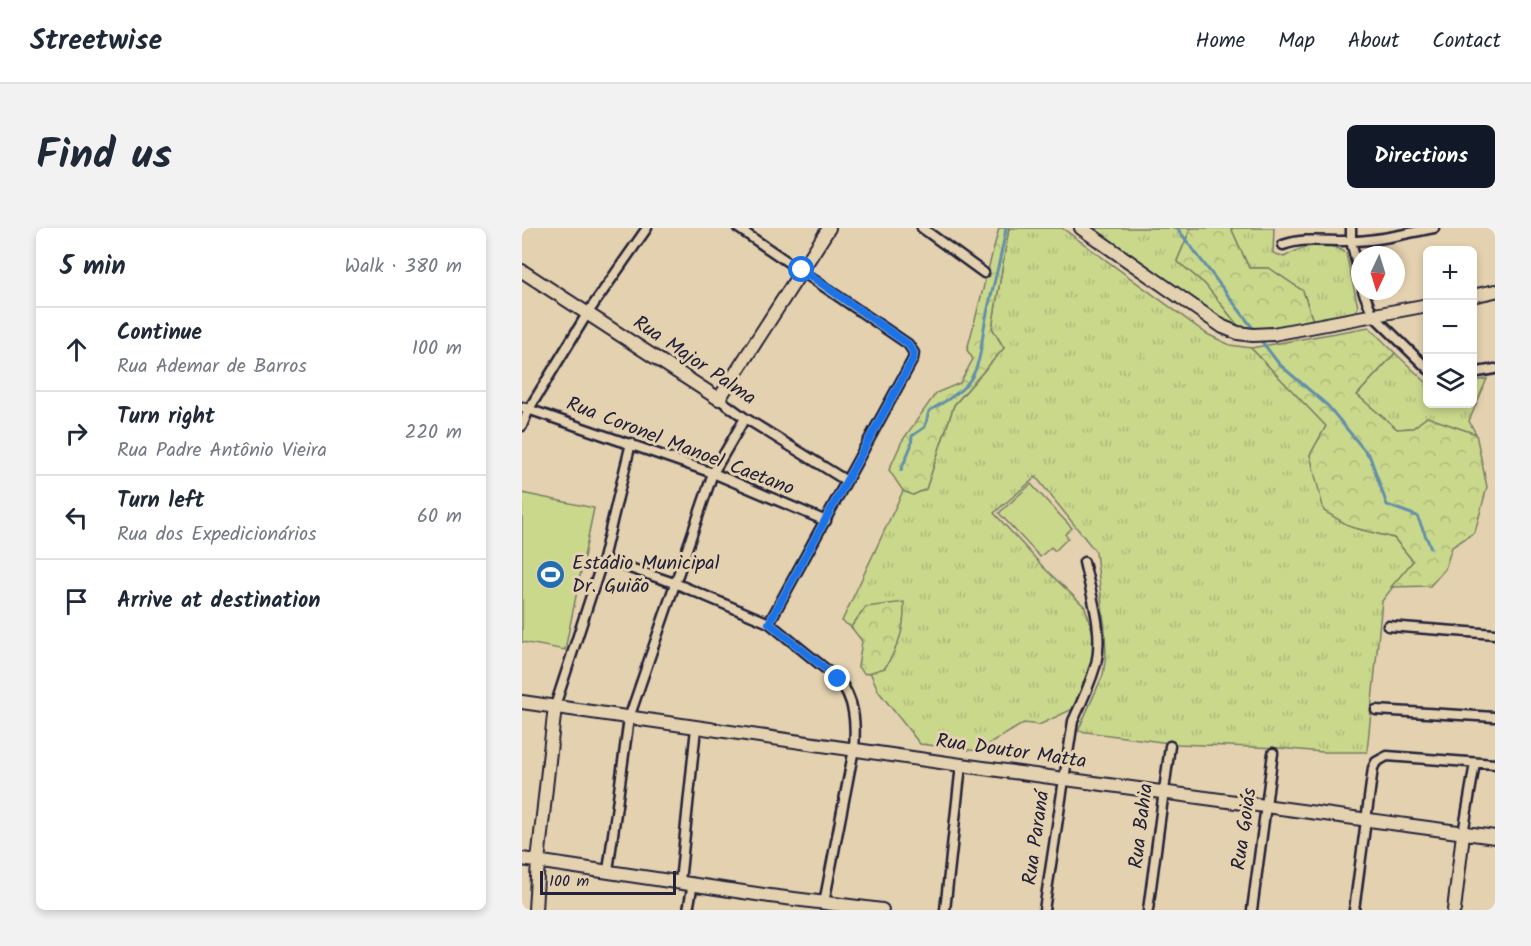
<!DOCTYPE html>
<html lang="en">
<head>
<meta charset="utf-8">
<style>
	body { margin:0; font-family:Kalam,sans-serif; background:#f2f2f3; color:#1f2937 }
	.controls { position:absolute; right:18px; top:18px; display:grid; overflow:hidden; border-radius:9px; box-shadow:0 3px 9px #0003 }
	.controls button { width:54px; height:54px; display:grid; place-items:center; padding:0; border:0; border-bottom:2px solid #e0e1e3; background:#fff; color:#1f2937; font:30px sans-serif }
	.compass { position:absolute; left:829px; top:18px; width:54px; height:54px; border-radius:50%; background:#fff; box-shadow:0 3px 9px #0003; rotate:184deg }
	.scale { position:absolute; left:18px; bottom:15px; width:136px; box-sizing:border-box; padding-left:6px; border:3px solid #22223b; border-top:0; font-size:16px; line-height:21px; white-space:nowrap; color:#22223b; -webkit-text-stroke:4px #e4d1af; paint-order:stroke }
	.stop { position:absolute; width:18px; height:18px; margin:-14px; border:4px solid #1a73e8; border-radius:50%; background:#fff }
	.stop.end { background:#1a73e8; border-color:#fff; box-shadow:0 2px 6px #0008 }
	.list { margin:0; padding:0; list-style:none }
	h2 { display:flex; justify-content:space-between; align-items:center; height:78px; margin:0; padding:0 24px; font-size:26px }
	h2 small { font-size:20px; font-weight:400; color:#747a83 }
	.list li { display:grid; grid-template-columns:39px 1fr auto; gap:18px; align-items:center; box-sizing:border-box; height:84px; padding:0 24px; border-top:2px solid #e0e1e3 }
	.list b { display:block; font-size:22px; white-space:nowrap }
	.list p { margin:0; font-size:20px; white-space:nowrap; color:#747a83 }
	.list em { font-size:20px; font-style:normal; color:#747a83 }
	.icon { flex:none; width:33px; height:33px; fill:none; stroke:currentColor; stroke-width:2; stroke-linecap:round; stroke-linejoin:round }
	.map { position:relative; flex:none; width:973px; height:682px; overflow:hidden; border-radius:9px }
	header { display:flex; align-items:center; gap:36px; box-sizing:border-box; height:84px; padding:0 30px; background:#fff; border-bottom:2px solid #e0e1e3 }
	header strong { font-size:28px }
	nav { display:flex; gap:33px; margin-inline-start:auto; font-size:21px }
	.intro { display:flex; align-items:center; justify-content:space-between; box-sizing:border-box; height:144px; padding:0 36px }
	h1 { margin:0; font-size:42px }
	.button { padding:15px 27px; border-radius:9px; background:#111827; color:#fff; font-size:21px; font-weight:700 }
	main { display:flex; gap:36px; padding:0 36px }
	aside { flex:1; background:#fff; border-radius:9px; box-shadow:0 3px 9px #0003 }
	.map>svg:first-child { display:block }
	.grass { fill:url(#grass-tufts); stroke:#767d64; stroke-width:1.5 }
	.forest { fill:url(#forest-crowns); stroke:#767d64; stroke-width:1.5 }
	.garden { fill:#cad88c; stroke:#767d64; stroke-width:1.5 }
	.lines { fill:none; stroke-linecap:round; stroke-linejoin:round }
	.stream { stroke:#6490a8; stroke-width:3 }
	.street-casing { stroke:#22223b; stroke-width:13 }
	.secondary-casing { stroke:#22223b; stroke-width:16 }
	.street { stroke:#e4d1af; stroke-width:8 }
	.secondary { stroke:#e4d1af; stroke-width:12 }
	.route { stroke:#1a73e8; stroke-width:8 }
	.labels { text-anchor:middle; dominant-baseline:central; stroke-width:6; stroke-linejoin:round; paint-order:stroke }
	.street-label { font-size:20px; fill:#22223b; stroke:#e4d1af }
	.poi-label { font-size:20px; fill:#22223b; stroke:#e4d1af; text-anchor:start }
</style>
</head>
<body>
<header>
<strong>Streetwise</strong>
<nav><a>Home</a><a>Map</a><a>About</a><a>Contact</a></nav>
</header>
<div class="intro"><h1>Find us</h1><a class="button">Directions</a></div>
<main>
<aside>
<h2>5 min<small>Walk · 380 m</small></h2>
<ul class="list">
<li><svg class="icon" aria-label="ahead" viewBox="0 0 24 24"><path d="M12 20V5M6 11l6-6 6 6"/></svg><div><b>Continue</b><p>Rua Ademar de Barros</p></div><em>100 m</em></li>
<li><svg class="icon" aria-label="right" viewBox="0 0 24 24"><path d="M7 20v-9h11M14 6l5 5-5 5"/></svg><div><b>Turn right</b><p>Rua Padre Antônio Vieira</p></div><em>220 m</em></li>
<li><svg class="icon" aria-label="left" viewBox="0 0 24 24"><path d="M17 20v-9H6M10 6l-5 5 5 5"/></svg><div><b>Turn left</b><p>Rua dos Expedicionários</p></div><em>60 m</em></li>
<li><svg class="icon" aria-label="arrive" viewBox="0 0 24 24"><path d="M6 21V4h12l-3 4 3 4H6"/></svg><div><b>Arrive at destination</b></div></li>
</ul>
</aside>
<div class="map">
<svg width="973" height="682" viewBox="0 0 973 682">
	<defs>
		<pattern id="grass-tufts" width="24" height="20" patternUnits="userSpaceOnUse" patternTransform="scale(1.5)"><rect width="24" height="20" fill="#cad88c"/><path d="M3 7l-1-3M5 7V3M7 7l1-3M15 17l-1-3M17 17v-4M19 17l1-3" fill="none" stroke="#adb97a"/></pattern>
		<pattern id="forest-crowns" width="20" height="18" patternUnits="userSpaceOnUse" patternTransform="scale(1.5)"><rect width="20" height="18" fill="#cad88c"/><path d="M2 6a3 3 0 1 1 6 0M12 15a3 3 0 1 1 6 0" fill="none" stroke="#adb97a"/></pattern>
	</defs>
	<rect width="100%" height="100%" fill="#e4d1af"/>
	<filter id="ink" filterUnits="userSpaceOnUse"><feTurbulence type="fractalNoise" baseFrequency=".0167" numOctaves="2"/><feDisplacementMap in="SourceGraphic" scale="12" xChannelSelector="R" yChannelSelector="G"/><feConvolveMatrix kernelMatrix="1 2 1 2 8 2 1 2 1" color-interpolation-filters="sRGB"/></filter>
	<g filter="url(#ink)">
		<path class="grass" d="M487 0H540L685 106 708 117 729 120 804 198 788 227 829 299 872 310 891 333 860 373 845 524H800L757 520 655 516 556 503 581 447 584 427 583 403 574 324 514 249 472 285 523 341 563 379 571 405 572 427 570 443 553 480 517 497 502 495 456 523 398 516 357 464 348 444 363 439 344 379 329 399 320 393 381 263 391 267 404 261 432 177 482 120 470 100Z
			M568 0H669L655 33 683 56 718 100 697 94Z
			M709 0H752L751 25 762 29C780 18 806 11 824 25L836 79 831 86 791 93 781 63 747 40H727Z
			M873 125 905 155 906 176H950L951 153 965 151 947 193 954 206 905 189 891 200 875 201 835 167Z"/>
		<path class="forest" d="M477 0H487L470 100 482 120 432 177 404 261 391 267 381 263 367 242 380 213 414 165 438 155 451 131 445 122Z
			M669 0H709L727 40H747L781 63 791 93 738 101 718 100 683 56 655 33Z
			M847 99 873 125 835 167 875 201 891 200 905 189 954 206 965 259 953 304 930 319 923 341 908 358 869 359 891 333 872 310 829 299 802 283 788 227 804 198 729 120Z
			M382 374C383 401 377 417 363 440L343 446 336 439 340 413 329 399 344 379Z"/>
		<path class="garden" d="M509 256 550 300 543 306 546 310 533 323 529 319 518 329 477 285Z
			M0 265 72 280 43 422 0 414Z"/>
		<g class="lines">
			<path class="stream" d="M655 0 733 103
				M738 111 757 136 806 178 848 229 865 277 895 288 909 320
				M379 242 389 218 390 208 403 199 407 183C422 174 441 164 450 149 459 133 459 117 462 100 468 66 479 34 484 0"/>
			<defs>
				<path id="street" d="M216 0 386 116 392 125 391 131 247 395
					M400 0 462 45
					M829 0V13L838 49
					M761 17C784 9 806 14 830 13 857 13 885 5 912 0
					M841 63 851 87 906 141
					M950 145 973 141
					M197 171 223 190 323 252
					M0 179 191 245 304 293
					M0 198 7 181 65 86 125 0
					M81 331 155 356 247 395 316 451C333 471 334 495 332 521L302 675
					M866 398 973 406
					M33 478 81 331 109 215
					M854 482 973 489
					M941 606 953 535
					M86 643 107 490 191 245 223 190
					M158 654 174 500
					M166 682 171 655
					M423 682 439 537
					M522 682 551 493C560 474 568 456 574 436 582 403 569 366 562 334
					M626 682 648 518
					M730 682 751 525
					M832 682 851 540 854 534 865 528 973 536"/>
				<path id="secondary" d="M559 0 701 99 716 105 731 107 751 106 906 77
					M0 43 197 171 307 0
					M950 68 973 63
					M0 474 439 537 973 609
					M0 631 248 668 360 682
					M13 682 16 633 33 478
					M932 682 941 606"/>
			</defs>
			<use href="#street" class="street-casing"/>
			<use href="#secondary" class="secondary-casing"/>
			<use href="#street" class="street"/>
			<use href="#secondary" class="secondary"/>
		</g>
	</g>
	<g class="lines" filter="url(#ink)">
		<path class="route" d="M280 42 386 116 392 125 391 131 247 395 316 451"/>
	</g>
	<defs>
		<symbol id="stadium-disc" viewBox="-11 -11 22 22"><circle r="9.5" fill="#1f6fb2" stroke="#e4d1af"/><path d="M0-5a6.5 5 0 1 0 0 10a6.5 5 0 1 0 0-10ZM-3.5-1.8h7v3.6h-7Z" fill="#fff"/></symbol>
	</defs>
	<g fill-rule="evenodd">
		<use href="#stadium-disc" x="12" y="330" width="33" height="33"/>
	</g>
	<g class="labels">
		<g class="street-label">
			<text transform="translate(172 133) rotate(34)">Rua Major Palma</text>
			<text transform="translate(158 219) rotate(21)">Rua Coronel Manoel Caetano</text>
			<text transform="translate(489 524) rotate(8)">Rua Doutor Matta</text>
			<text transform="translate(620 598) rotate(-83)">Rua Bahia</text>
			<text transform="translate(723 601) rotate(-82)">Rua Goiás</text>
			<text transform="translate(515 610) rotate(-82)">Rua Paraná</text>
		</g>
		<g class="poi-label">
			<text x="50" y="336">Estádio Municipal<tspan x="50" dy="23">Dr. Guião</tspan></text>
		</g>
	</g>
</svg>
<div class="controls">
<button>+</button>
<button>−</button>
<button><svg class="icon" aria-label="layers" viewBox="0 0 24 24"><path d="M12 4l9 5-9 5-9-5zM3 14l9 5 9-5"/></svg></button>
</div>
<svg class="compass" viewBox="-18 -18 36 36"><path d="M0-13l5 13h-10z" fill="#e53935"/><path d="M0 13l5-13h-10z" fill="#747a83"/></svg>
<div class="scale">100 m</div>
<div class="stop" style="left:280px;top:42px"></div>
<div class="stop end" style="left:316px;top:451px"></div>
</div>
</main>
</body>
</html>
